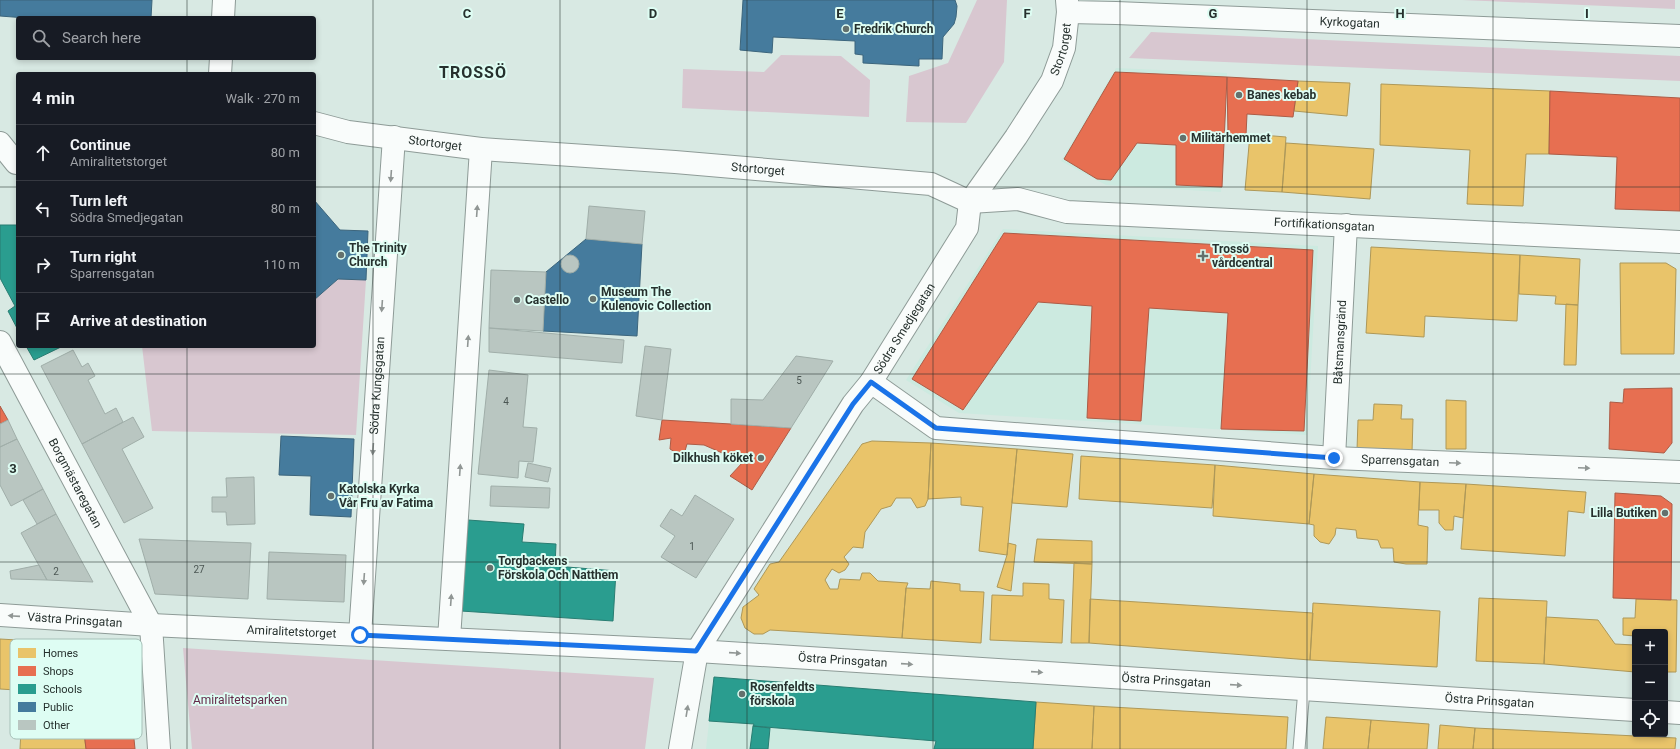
<!DOCTYPE html>
<html lang="en">
<head>
<meta charset="utf-8">
<style>
	body { margin:0; font-family:Roboto,sans-serif; background:#20242c; color:#f1f3f6 }
	.controls { position:absolute; right:12px; bottom:12px; display:grid; overflow:hidden; border-radius:4px; box-shadow:0 2px 6px #0003 }
	.controls button { width:36px; height:36px; display:grid; place-items:center; padding:0; border:0; border-bottom:1px solid #363941; background:#171b24; color:#f1f3f6; font:20px sans-serif }
	.stop { position:absolute; width:12px; height:12px; margin:-9px; border:3px solid #1a73e8; border-radius:50%; background:#fff }
	.stop.end { background:#1a73e8; border-color:#fff; box-shadow:0 1px 4px #0008 }
	.list { margin:0; padding:0; list-style:none }
	h2 { display:flex; justify-content:space-between; align-items:center; height:52px; margin:0; padding:0 16px; font-size:17px }
	h2 small { font-size:13px; font-weight:400; color:#9ea1a6 }
	.list li { display:grid; grid-template-columns:26px 1fr auto; gap:12px; align-items:center; box-sizing:border-box; height:56px; padding:0 16px; border-top:1px solid #363941 }
	.list b { display:block; font-size:15px; white-space:nowrap }
	.list p { margin:0; font-size:13px; white-space:nowrap; color:#9ea1a6 }
	.list em { font-size:13px; font-style:normal; color:#9ea1a6 }
	.icon { flex:none; width:22px; height:22px; fill:none; stroke:currentColor; stroke-width:2; stroke-linecap:round; stroke-linejoin:round }
	.map { position:relative; flex:none; width:1680px; height:749px; overflow:hidden }
	.search { position:absolute; background:#171b24; box-shadow:0 2px 6px #0003; left:16px; top:16px; width:300px; height:44px; display:flex; align-items:center; gap:10px; box-sizing:border-box; padding:0 14px; border-radius:4px; color:#9ea1a6; font-size:15px }
	.panel { position:absolute; background:#171b24; box-shadow:0 2px 6px #0003; left:16px; top:72px; width:300px; height:276px; border-radius:4px }
	.map>svg:first-child { display:block }
	.built { fill:#cceae0 }
	.green { fill:#d8c7d0 }
	.homes { fill:#e9c46a; stroke:#ae9858 }
	.shops { fill:#e76f51; stroke:#ad5c46 }
	.schools { fill:#2a9d8f; stroke:#297d72 }
	.public { fill:#457b9d; stroke:#3c657c }
	.building { fill:#b9c6c1; stroke:#a0aea9 }
	.lines { fill:none; stroke-linecap:round; stroke-linejoin:round }
	.service-casing { stroke:#8e9b97; stroke-width:13 }
	.minor-casing { stroke:#8e9b97; stroke-width:24 }
	.tertiary-casing { stroke:#8e9b97; stroke-width:24 }
	.service { stroke:#f9fcfb; stroke-width:11 }
	.minor { stroke:#f9fcfb; stroke-width:22 }
	.tertiary { stroke:#f9fcfb; stroke-width:22 }
	.oneway { fill:#909694 }
	.route { stroke:#1a73e8; stroke-width:5 }
	.grid { fill:none; stroke:#26312e; stroke-width:1; stroke-opacity:0.55 }
	.poi-dot { fill:#64716d; stroke:#defdf3; stroke-width:1.5 }
	.labels { text-anchor:middle; dominant-baseline:central; stroke-width:4; stroke-linejoin:round; paint-order:stroke }
	.number-label { font-size:10px; fill:#4b5653 }
	.street-label { font-size:12px; fill:#26312e; stroke:#defdf3 }
	.poi-label { font-size:12px; font-weight:bold; fill:#26312e; stroke:#defdf3; text-anchor:start }
	.park-label { font-size:12px; fill:#632848; stroke:#defdf3 }
	.district-label { font-size:16px; font-weight:bold; letter-spacing:1px; fill:#26312e; stroke:#defdf3 }
	.key { fill:#defdf3; stroke:#a7c0b8; stroke-width:1 }
	.key-label { font-size:11px; fill:#26312e }
	.grid-label { font-size:13px; text-anchor:middle; font-weight:bold; fill:#26312e; stroke:#defdf3; stroke-width:4; stroke-linejoin:round; paint-order:stroke }
</style>
</head>
<body>
<div class="map">
<svg width="1680" height="749" viewBox="0 0 1680 749">
	<rect width="100%" height="100%" fill="#d8e9e3"/>
	<path class="built" d="M1116 68 1227 73 1221 192 1106 185 1061 161Z
		M1003 229 1318 246 1307 435 959 413 906 380Z
		M714 677 938 694 934 749H706Z"/>
	<path class="green" d="M977 0H1007L1004 62 966 123 906 122 909 76 948 63Z
		M1462 0H1675V9Z
		M1151 32 1680 56V81L1129 58Z
		M781 55 841 56 870 80 869 117 682 108 683 69 764 72Z
		M338 279 366 280 356 435 152 431 142 346H314V300Z
		M183 648 654 678 645 749H192Z"/>
	<path class="homes" d="M1298 81 1350 83 1347 116 1294 111Z
		M1381 84 1550 91 1549 154H1526L1523 206 1467 204 1470 150 1380 145Z
		M1250 134 1286 137 1282 192 1245 190Z
		M1286 143 1374 149 1370 199 1282 192Z
		M1371 247 1520 255 1517 321 1425 316 1424 337 1366 333Z
		M1520 255 1580 259 1578 305 1555 304 1556 296 1519 294Z
		M1620 263H1666L1676 269 1674 354H1621Z
		M1566 304 1578 305 1576 365H1564Z
		M1446 400 1466 401V449H1446Z
		M1374 404 1402 405 1401 419H1413L1412 452 1357 450 1358 420H1373Z
		M872 441 931 443 928 499 925 506 917 508 911 498H896L891 506 881 509 865 532 863 548 853 547 844 557 849 564 845 570 839 573 832 569 825 580 830 589H838L840 579 860 580 862 573H870L878 581 908 583 906 588 902 638 770 630 763 634H754L745 628 741 618 743 607 759 595 754 589 770 564 779 562 862 444Z
		M931 443 1017 449 1007 555 979 551 983 507 961 505V497L928 499Z
		M1017 449 1073 454 1067 507 1012 503Z
		M1081 456 1215 465 1212 508 1079 499Z
		M1215 465 1314 474 1309 524 1213 516Z
		M1314 474 1420 482 1418 525 1428 527 1427 564H1406L1394 562 1393 548H1381L1378 540 1357 538 1356 530 1336 528 1335 535 1329 544 1320 542 1314 536V525L1309 524Z
		M1420 482 1466 484 1463 518 1454 516 1453 530H1445L1439 523V510H1419Z
		M1466 484 1586 492 1584 513 1568 511 1565 556 1461 549Z
		M1037 539 1092 541V564L1034 562Z
		M1008 543 1016 545 1011 591 997 587 1007 555Z
		M1074 563 1092 564 1089 643H1071Z
		M931 581 960 584V591L984 592 981 643 902 638 906 588 930 589Z
		M1023 583 1049 584V599L1064 600 1062 643 990 640 992 595 1023 596Z
		M1479 598 1547 601 1544 664 1476 661Z
		M1090 599 1313 613 1310 660 1089 643Z
		M1636 599 1677 600 1676 672H1665V632H1635V636L1623 635V618H1635Z
		M1313 603 1440 611 1437 667 1310 660Z
		M1546 617 1598 620 1615 644 1635 645V672L1544 664Z
		M0 639 51 642 48 692 0 689Z
		M1036 702 1094 706 1092 749H1033Z
		M1094 706 1288 717 1286 749H1092Z
		M1326 717 1371 720 1368 749H1323Z
		M1371 720 1429 724 1427 749H1368Z
		M1440 725 1475 728 1473 749H1438Z
		M1475 728 1676 738 1675 749H1473Z
		M21 730 84 732 86 749H20Z"/>
	<path class="shops" d="M1115 72 1227 77 1222 187 1176 185V145L1137 143 1111 180 1097 179 1064 159Z
		M1227 77 1298 81 1293 117 1247 114 1246 135H1228Z
		M1550 91 1680 98V211L1615 209 1617 157 1549 154Z
		M1004 233 1313 250 1304 431 1221 429 1228 313 1149 308 1141 421 1087 418 1092 306 1038 302 963 410 912 379Z
		M1672 388V443L1664 453 1609 449 1610 402 1623 403 1624 389Z
		M0 406 8 420 0 424Z
		M662 420 731 424 791 428 752 490 730 476 743 462 704 445 687 444 685 451 678 454 670 449 671 438 659 440Z
		M1615 493 1661 496 1672 504 1671 600 1613 598Z
		M133 729 135 749H86L84 732Z"/>
	<path class="schools" d="M0 225H18V330L8 311 15 306 0 278Z
		M26 346H63L34 360Z
		M468 520 524 524 522 542 556 544 555 566 616 571 613 621 461 611Z
		M714 677 1036 702 1033 749H934L936 741 753 726 754 724 709 721Z
		M753 726 770 728 768 749H750Z"/>
	<path class="public" d="M0 0H152L151 18H26L0 16Z
		M743 0H955L957 6 956 17 954 24 943 37 942 59H919V66L863 63V55L855 54V41L773 37 772 53 740 50Z
		M314 200 340 230 368 231 366 280 338 279 314 300Z
		M586 239 642 244 637 336 543 331 546 272Z
		M281 436 354 439 351 517 310 515 311 476 279 475Z"/>
	<path class="building" d="M589 206 645 211 642 244 586 239Z
		M561 264a9 9 0 1 1 18 0a9 9 0 1 1-18 0Z
		M491 270 546 272 543 331 489 328Z
		M489 328 624 340 622 363 489 352Z
		M645 346 671 349 662 420 636 416Z
		M73 350 82 367 88 363 95 376 88 380 105 414 116 408 123 422 82 444 41 366Z
		M796 356 833 361 791 428 731 424V399L763 400Z
		M489 370 528 375 523 427 537 428 533 462 519 461 518 478 478 474Z
		M133 417 144 437 122 449 153 508 124 523 82 444Z
		M8 420 17 439 0 447V424Z
		M17 439 43 489 11 506 0 485V447Z
		M528 463 551 468 548 482 525 477Z
		M254 477 255 524 227 525 226 512H212V497H227L226 478Z
		M491 486 550 488 549 508 490 506Z
		M43 489 56 514 37 524 23 500Z
		M695 495 734 519 696 578 661 557 675 536 660 526 671 509 682 516Z
		M56 514 93 582 47 580 21 533Z
		M139 539 251 543 248 599 155 594Z
		M269 552 346 555 344 602 267 599Z
		M39 565 47 580 11 579 10 571Z"/>
	<g class="lines">
		<defs>
			<path id="service" d="M1299 749 1304 689"/>
			<g id="minor">
				<path d="M223 18 224 0"/>
				<path d="M220 74 221 58"/>
				<path id="s1" d="M314 123 348 132 481 149 675 162 931 184 970 202 1018 199 1067 212 1680 242"/>
				<path d="M0 143 16 163H18"/>
				<path id="s2" d="M0 342 151 625 159 749"/>
				<path id="s3" d="M871 382 936 428 1334 458 1680 472"/>
				<path id="s4" d="M1334 458 1346 225"/>
				<path id="s5" d="M0 615 151 625 697 651 1635 710"/>
				<path id="s6" d="M360 635 394 137"/>
				<path d="M449 639 481 149"/>
				<path d="M1665 712 1680 713"/>
				<path id="s7" d="M680 749 697 651 853 404 871 382 967 228 970 202 1016 137 1052 81 1064 48 1068 12"/>
			</g>
			<g id="tertiary">
				<path id="s8" d="M1067 0 1068 12 1116 13 1680 36"/>
			</g>
		</defs>
		<use href="#service" class="service-casing"/>
		<use href="#minor" class="minor-casing"/>
		<use href="#tertiary" class="tertiary-casing"/>
		<use href="#service" class="service"/>
		<use href="#minor" class="minor"/>
		<use href="#tertiary" class="tertiary"/>
	</g>
	<defs><path id="oneway-solid" d="M-6-.8H1V-3.2L6.5 0L1 3.2V.8H-6Z"/></defs>
	<g class="oneway">
		<use href="#oneway-solid" transform="translate(391 176) rotate(94)"/>
		<use href="#oneway-solid" transform="translate(477 211) rotate(-86)"/>
		<use href="#oneway-solid" transform="translate(382 306) rotate(94)"/>
		<use href="#oneway-solid" transform="translate(468 341) rotate(-86)"/>
		<use href="#oneway-solid" transform="translate(373 449) rotate(94)"/>
		<use href="#oneway-solid" transform="translate(1455 463) rotate(2)"/>
		<use href="#oneway-solid" transform="translate(1584 468) rotate(2)"/>
		<use href="#oneway-solid" transform="translate(460 470) rotate(-86)"/>
		<use href="#oneway-solid" transform="translate(364 579) rotate(94)"/>
		<use href="#oneway-solid" transform="translate(451 600) rotate(-86)"/>
		<use href="#oneway-solid" transform="translate(14 616) rotate(-176)"/>
		<use href="#oneway-solid" transform="translate(735 653) rotate(4)"/>
		<use href="#oneway-solid" transform="translate(907 664) rotate(4)"/>
		<use href="#oneway-solid" transform="translate(1037 672) rotate(4)"/>
		<use href="#oneway-solid" transform="translate(1236 685) rotate(4)"/>
		<use href="#oneway-solid" transform="translate(687 711) rotate(-81)"/>
	</g>
	<g class="lines">
		<path class="route" d="M360 635 696 651 853 404 871 382 936 428 1334 458"/>
	</g>
	<path class="grid" d="M187 0V18M373 0V749M560 0V749M747 0V749M933 0V749M1120 0V749M1307 0V749M1493 0V749M187 58V74M0 187H18M314 187H1680M187 346V749M0 374H1680M0 562H1680"/>
	<g class="poi-dot">
		<circle cx="846" cy="29" r="4"/>
		<circle cx="1239" cy="95" r="4"/>
		<circle cx="1183" cy="138" r="4"/>
		<circle cx="341" cy="255" r="4"/>
		<path d="M1201 250h4v4h4v4h-4v4h-4v-4h-4v-4h4z"/>
		<circle cx="593" cy="299" r="4"/>
		<circle cx="517" cy="300" r="4"/>
		<circle cx="761" cy="458" r="4"/>
		<circle cx="331" cy="496" r="4"/>
		<circle cx="1665" cy="513" r="4"/>
		<circle cx="490" cy="568" r="4"/>
		<circle cx="742" cy="694" r="4"/>
	</g>
	<g class="labels">
		<g class="number-label">
			<text x="799" y="380">5</text>
			<text x="506" y="401">4</text>
			<text x="692" y="546">1</text>
			<text x="199" y="569">27</text>
			<text x="56" y="571">2</text>
		</g>
		<g class="street-label">
			<text stroke="none"><textPath href="#s8" startOffset="294">Kyrkogatan</textPath></text>
			<text stroke="none"><textPath href="#s7" startOffset="807">Stortorget</textPath></text>
			<text stroke="none"><textPath href="#s1" startOffset="123">Stortorget</textPath></text>
			<text stroke="none"><textPath href="#s1" startOffset="447">Stortorget</textPath></text>
			<text stroke="none"><textPath href="#s1" startOffset="1020">Fortifikationsgatan</textPath></text>
			<text stroke="none"><textPath href="#s7" startOffset="483">Södra Smedjegatan</textPath></text>
			<text stroke="none"><textPath href="#s4" startOffset="116">Båtsmansgränd</textPath></text>
			<text stroke="none"><textPath href="#s6" startOffset="250">Södra Kungsgatan</textPath></text>
			<text stroke="none"><textPath href="#s3" startOffset="545">Sparrensgatan</textPath></text>
			<text stroke="none"><textPath href="#s2" startOffset="160">Borgmästaregatan</textPath></text>
			<text stroke="none"><textPath href="#s5" startOffset="75">Västra Prinsgatan</textPath></text>
			<text stroke="none"><textPath href="#s5" startOffset="292">Amiralitetstorget</textPath></text>
			<text stroke="none"><textPath href="#s5" startOffset="844">Östra Prinsgatan</textPath></text>
			<text stroke="none"><textPath href="#s5" startOffset="1168">Östra Prinsgatan</textPath></text>
			<text stroke="none"><textPath href="#s5" startOffset="1492">Östra Prinsgatan</textPath></text>
		</g>
		<g class="poi-label">
			<text x="854" y="29">Fredrik Church</text>
			<text x="1247" y="95">Banes kebab</text>
			<text x="1191" y="138">Militärhemmet</text>
			<text x="349" y="248">The Trinity<tspan x="349" dy="14">Church</tspan></text>
			<text x="1212" y="249">Trossö<tspan x="1212" dy="14">vårdcentral</tspan></text>
			<text x="601" y="292">Museum The<tspan x="601" dy="14">Kulenovic Collection</tspan></text>
			<text x="525" y="300">Castello</text>
			<text x="753" y="458" text-anchor="end">Dilkhush köket</text>
			<text x="339" y="489">Katolska Kyrka<tspan x="339" dy="14">Vår Fru av Fatima</tspan></text>
			<text x="1657" y="513" text-anchor="end">Lilla Butiken</text>
			<text x="498" y="561">Torgbackens<tspan x="498" dy="14">Förskola Och Natthem</tspan></text>
			<text x="750" y="687">Rosenfeldts<tspan x="750" dy="14">förskola</tspan></text>
		</g>
		<g class="park-label">
			<text x="240" y="700">Amiralitetsparken</text>
		</g>
		<g class="district-label">
			<text x="473" y="72">TROSSÖ</text>
		</g>
	</g>
	<rect x="10" y="639" width="132" height="100" rx="6" class="key"/>
	<rect x="18" y="648" width="18" height="10" fill="#e9c46a"/>
	<rect x="18" y="666" width="18" height="10" fill="#e76f51"/>
	<rect x="18" y="684" width="18" height="10" fill="#2a9d8f"/>
	<rect x="18" y="702" width="18" height="10" fill="#457b9d"/>
	<rect x="18" y="720" width="18" height="10" fill="#b9c6c1"/>
	<g class="key-label">
		<text x="43" y="657">Homes</text>
		<text x="43" y="675">Shops</text>
		<text x="43" y="693">Schools</text>
		<text x="43" y="711">Public</text>
		<text x="43" y="729">Other</text>
	</g>
	<g class="grid-label">
		<text x="467" y="18">C</text>
		<text x="653" y="18">D</text>
		<text x="840" y="18">E</text>
		<text x="1027" y="18">F</text>
		<text x="1213" y="18">G</text>
		<text x="1400" y="18">H</text>
		<text x="1587" y="18">I</text>
		<text x="13" y="473">3</text>
	</g>
</svg>
<div class="controls">
<button>+</button>
<button>−</button>
<button><svg class="icon" aria-label="locate" viewBox="0 0 24 24"><circle cx="12" cy="12" r="6"/><path d="M12 2v4M12 18v4M2 12h4M18 12h4"/></svg></button>
</div>
<div class="stop" style="left:360px;top:635px"></div>
<div class="stop end" style="left:1334px;top:458px"></div>
<div class="search"><svg class="icon" aria-label="search" viewBox="0 0 24 24"><circle cx="10" cy="10" r="6"/><path d="M15 15l6 6"/></svg>Search here</div>
<section class="panel">
<h2>4 min<small>Walk · 270 m</small></h2>
<ul class="list">
<li><svg class="icon" aria-label="ahead" viewBox="0 0 24 24"><path d="M12 20V5M6 11l6-6 6 6"/></svg><div><b>Continue</b><p>Amiralitetstorget</p></div><em>80 m</em></li>
<li><svg class="icon" aria-label="left" viewBox="0 0 24 24"><path d="M17 20v-9H6M10 6l-5 5 5 5"/></svg><div><b>Turn left</b><p>Södra Smedjegatan</p></div><em>80 m</em></li>
<li><svg class="icon" aria-label="right" viewBox="0 0 24 24"><path d="M7 20v-9h11M14 6l5 5-5 5"/></svg><div><b>Turn right</b><p>Sparrensgatan</p></div><em>110 m</em></li>
<li><svg class="icon" aria-label="arrive" viewBox="0 0 24 24"><path d="M6 21V4h12l-3 4 3 4H6"/></svg><div><b>Arrive at destination</b></div></li>
</ul>
</section>
</div>
</body>
</html>
